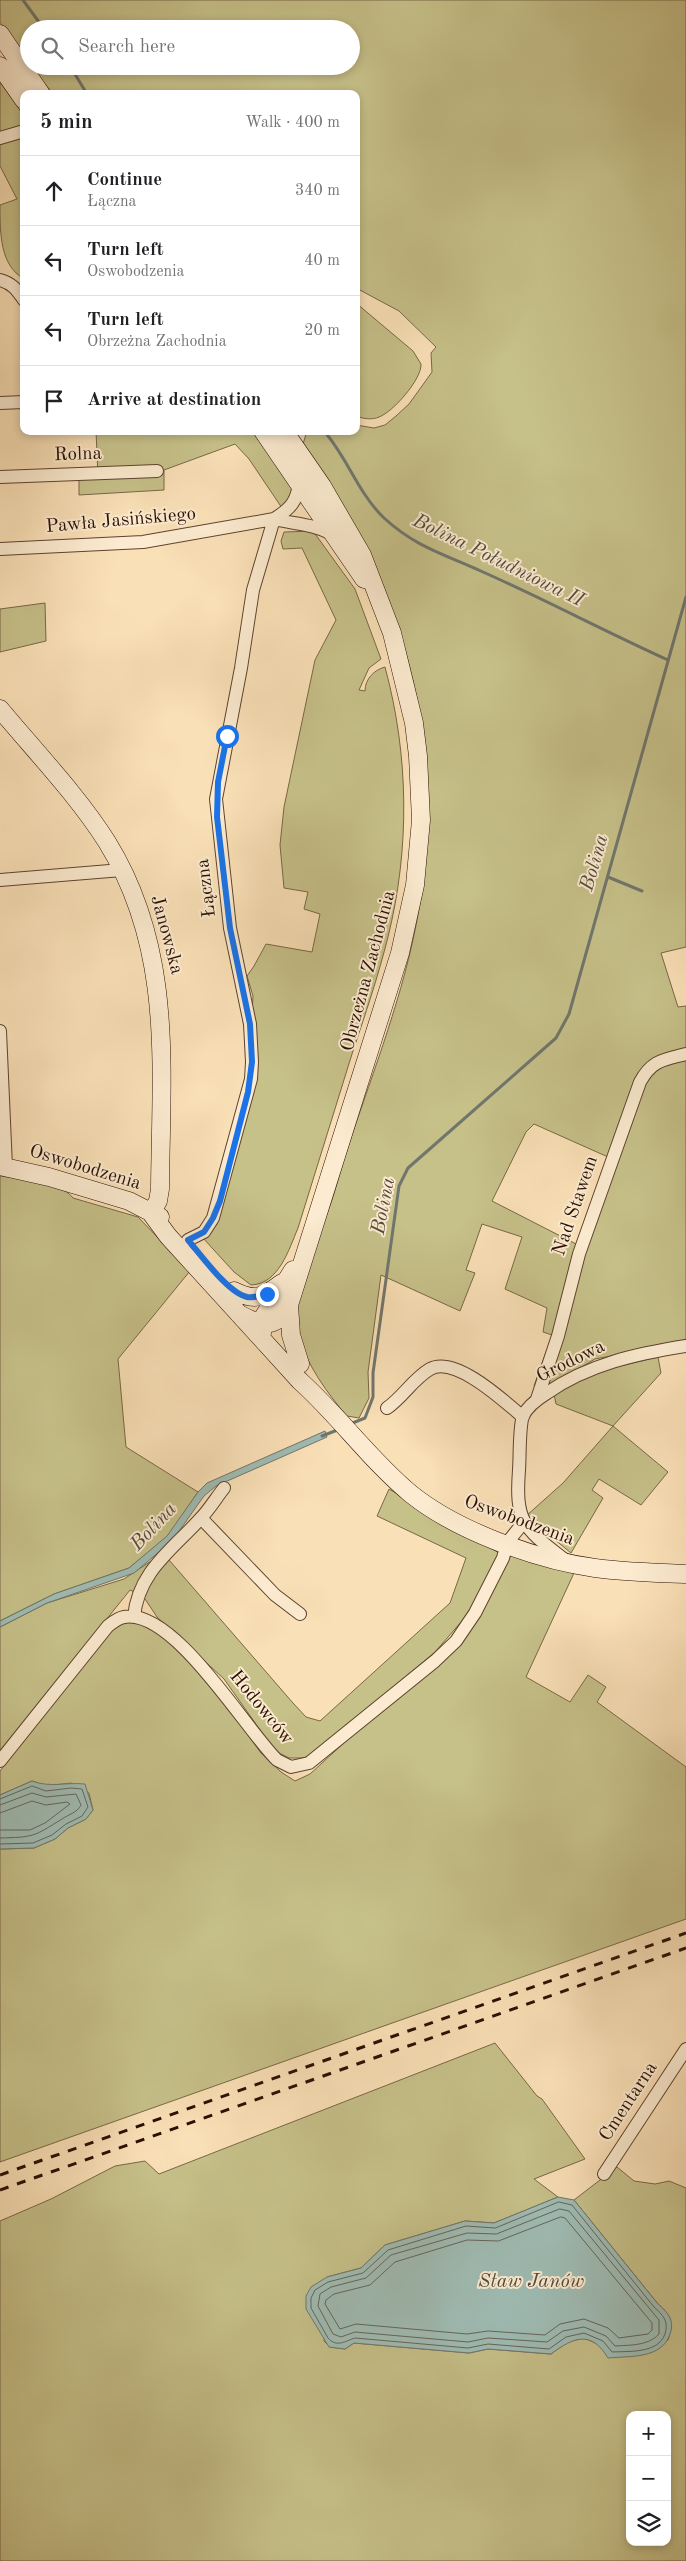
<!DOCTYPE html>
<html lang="en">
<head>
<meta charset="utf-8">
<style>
	body { margin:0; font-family:"Old Standard TT",serif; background:#f2f2f2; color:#202124 }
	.controls { position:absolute; right:15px; bottom:15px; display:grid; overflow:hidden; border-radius:10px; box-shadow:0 2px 8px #0003 }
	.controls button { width:45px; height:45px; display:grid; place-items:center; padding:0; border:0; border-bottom:1px solid #e0e0e0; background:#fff; color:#202124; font:25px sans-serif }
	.stop { position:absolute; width:15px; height:15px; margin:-11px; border:4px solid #1a73e8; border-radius:50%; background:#fff }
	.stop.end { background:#1a73e8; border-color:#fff; box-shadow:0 1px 5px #0008 }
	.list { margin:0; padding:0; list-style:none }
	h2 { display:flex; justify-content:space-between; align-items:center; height:65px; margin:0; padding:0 20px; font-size:21px }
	h2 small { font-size:16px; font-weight:400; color:#757577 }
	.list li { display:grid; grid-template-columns:32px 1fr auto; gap:15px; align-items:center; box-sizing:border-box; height:70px; padding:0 20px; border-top:1px solid #e0e0e0 }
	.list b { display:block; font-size:19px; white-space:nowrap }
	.list p { margin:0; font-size:16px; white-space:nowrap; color:#757577 }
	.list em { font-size:16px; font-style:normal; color:#757577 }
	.icon { flex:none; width:28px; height:28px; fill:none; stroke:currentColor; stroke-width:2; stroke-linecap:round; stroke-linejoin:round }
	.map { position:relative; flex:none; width:686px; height:2561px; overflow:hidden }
	.search { position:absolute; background:#fff; box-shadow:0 2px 8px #0003; left:20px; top:20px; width:340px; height:55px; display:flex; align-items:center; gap:12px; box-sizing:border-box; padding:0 18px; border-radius:28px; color:#757577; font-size:19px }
	.panel { position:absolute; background:#fff; box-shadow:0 2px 8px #0003; left:20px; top:90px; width:340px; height:345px; border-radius:10px }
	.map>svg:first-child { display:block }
	.green { fill:#c6c089; stroke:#786746; fill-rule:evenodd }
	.water { fill:#9fbcb4; stroke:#70766d }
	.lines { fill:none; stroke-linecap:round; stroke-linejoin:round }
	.shore { stroke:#64655b; stroke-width:1 }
	.stream { stroke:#70766d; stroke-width:3 }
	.street-casing { stroke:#5d422f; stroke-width:14 }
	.secondary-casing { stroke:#290e02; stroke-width:19 }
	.street { stroke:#fcebd0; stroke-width:12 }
	.secondary { stroke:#fcebd0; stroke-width:18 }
	.rail { stroke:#290e02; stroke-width:3; stroke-dasharray:9 9; stroke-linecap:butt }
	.route { stroke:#1a73e8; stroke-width:6 }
	.labels { text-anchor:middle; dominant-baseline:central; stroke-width:4; stroke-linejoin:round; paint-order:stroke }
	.street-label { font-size:19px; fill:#290e02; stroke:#fcebd0 }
	.water-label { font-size:20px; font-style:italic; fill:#524b40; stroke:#fcebd0 }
</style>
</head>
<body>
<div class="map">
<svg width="686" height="2561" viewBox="0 0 686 2561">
	<rect width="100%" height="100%" fill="#fae0b7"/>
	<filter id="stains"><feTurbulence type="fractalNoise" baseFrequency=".004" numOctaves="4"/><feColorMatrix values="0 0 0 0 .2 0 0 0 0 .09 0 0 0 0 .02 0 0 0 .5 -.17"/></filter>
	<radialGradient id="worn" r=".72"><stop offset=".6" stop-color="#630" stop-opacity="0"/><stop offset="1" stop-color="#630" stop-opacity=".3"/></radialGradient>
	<path class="green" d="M0 0H686V947L661 953 678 1007 686 1006V1342L595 1359 543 1390 534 1386 552 1335 543 1332 547 1308 505 1289 522 1237 482 1224 466 1270 475 1273 460 1311 381 1275 368 1372 369 1398 359 1418 347 1416C326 1392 309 1367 298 1337 297 1333 293 1327 293 1322 292 1314 299 1301 301 1292 308 1265 318 1240 327 1214 336 1191 341 1167 349 1144 374 1069 404 993 418 915 450 745 403 584 303 444L307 431H356V425L374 428 385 425 396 416 409 404 432 372 431 353 436 347 399 311 356 288V94H53L31 66H351V29H29V63L0 22ZM534 1124 608 1157 578 1245 492 1201 526 1132Z
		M0 82 24 116V279C0 265 0 234 0 205L17 199 0 166Z
		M356 303 413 351 421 364C422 379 393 412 379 417 372 420 364 419 356 416Z
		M96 431H252L294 489 282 508 249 459 235 444 164 470V490L79 495V476L98 477Z
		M313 531 355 589 381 659 369 668 359 690 365 691C365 679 374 670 385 667 409 756 410 848 388 937 378 977 365 1015 352 1054 334 1112 316 1170 298 1228 289 1249 279 1284 251 1285L234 1272 203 1238 210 1234 217 1224 247 1107 253 996 247 976 254 966 266 944 312 952 320 914 304 909 308 892 284 888 280 845 284 807 315 660 336 620 302 548 283 549 281 541 284 532Z
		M45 603 46 641 0 652V609Z
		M0 1176C17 1178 63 1183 73 1198L138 1217 190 1271 118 1359 126 1447 198 1492 168 1536 129 1568 54 1594 0 1621Z
		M658 1357 661 1373 613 1426 668 1472 641 1505 599 1479 592 1490 603 1498 571 1553 526 1516 563 1483 613 1426 556 1404 554 1394 591 1373Z
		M389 1489 499 1553 468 1614 435 1652 314 1753 304 1758H289L275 1751 224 1679 157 1617 143 1596 130 1590 0 1752V1627L47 1603 124 1579 163 1553 293 1703 306 1717 320 1721 450 1603 466 1558 377 1516Z
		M511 1555 574 1573 526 1677 570 1702 588 1675 606 1687 597 1702 686 1767V1919L0 2162V1849L34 1848 55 1839 68 1828 86 1819 93 1810 89 1793 71 1783 46 1786 32 1781 0 1795V1771L115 1626 127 1622 139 1623 164 1637 213 1687 261 1753 281 1772 295 1781 310 1774 382 1708 434 1669 495 1585Z
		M495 2043 537 2096 542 2099 585 2159 534 2179 558 2197 494 2223 465 2221 385 2245 361 2268 327 2277 324 2341 330 2347 345 2349 354 2343 469 2353 488 2349 551 2354 567 2342 584 2338 600 2345 668 2340C674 2323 671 2315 658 2304L574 2200 617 2167 634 2181 655 2184 669 2181 686 2188V2561H0V2221L51 2199 115 2166 145 2161 159 2174ZM630 2415H667V2542H630Z"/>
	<path class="water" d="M325 1431 327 1437 216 1486 204 1496 172 1541 134 1573 47 1603 0 1627V1621L54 1594 129 1568 167 1536 198 1492 207 1483Z
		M32 1781C51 1788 65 1782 85 1784L93 1810 86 1819 68 1828 55 1839 34 1848 0 1849V1795Z
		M558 2197 574 2200 658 2304C668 2313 675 2320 670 2334 662 2359 630 2356 608 2358 591 2330 574 2337 551 2354L488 2349 469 2353 354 2343 345 2349 329 2347 306 2309V2296L311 2287 327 2277 361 2268 385 2245 465 2221 494 2223Z"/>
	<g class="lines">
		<path class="shore" d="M0 1799 32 1786 46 1791 71 1788 82 1789 88 1807 82 1816 66 1824 52 1835 33 1843 0 1844
			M0 1805 32 1793 46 1797 76 1794 81 1805C77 1813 69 1814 62 1819 33 1837 34 1837 0 1838
			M0 1813 32 1801 46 1805 67 1802 70 1804 45 1823 30 1830H0
			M559 2202 572 2205 654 2307C663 2315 669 2321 665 2334 658 2354 628 2351 612 2352L603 2341 584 2333 566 2337 549 2349 488 2344 468 2348 355 2338C345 2341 337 2348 328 2338L311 2308V2298L315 2290 328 2282 363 2273 388 2250 466 2226 495 2228Z
			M560 2209 569 2211 659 2320V2334C648 2346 630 2345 615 2346L606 2336 584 2327 563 2331 547 2342 488 2338 468 2342 355 2332 341 2337 333 2334 318 2306 320 2294 331 2287 366 2278 391 2255 467 2233 496 2234Z
			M561 2217 565 2218 652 2323V2330L648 2334 619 2338 608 2328 584 2319 560 2324 545 2335 488 2331 467 2334 356 2324 340 2329 325 2304 326 2300 334 2294 370 2285 395 2262 467 2240 498 2241Z"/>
		<path class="stream" d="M23 0 44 29
			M70 66 87 94
			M324 431C347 457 358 493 384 518 417 548 444 554 483 572 546 600 606 632 668 660
			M608 877 642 891
			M350 1424 365 1418 373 1397V1373L399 1186 408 1168 556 1038 569 1014 686 597
			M322 1436 340 1429"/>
		<defs>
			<path id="street" d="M0 138 24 131
				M0 280C12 283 17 290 24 300
				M0 403 24 402
				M0 477 157 471
				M274 519C290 509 297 502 299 483
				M0 549 143 542 274 519C294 524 314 524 332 534
				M0 880 122 870
				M0 1031 6 1167
				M188 1240 204 1232 213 1218 251 1079 252 1062 250 1024 230 928 216 799 241 668 253 590 274 519
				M537 1399 558 1336 579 1254 640 1082C652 1060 663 1060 686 1054
				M387 1408C403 1397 413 1379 430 1369 455 1355 504 1401 523 1417
				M201 1518 275 1595 300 1614
				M565 1560C524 1528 515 1523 519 1470 520 1458 519 1426 523 1416 527 1407 539 1398 547 1393 589 1364 636 1354 686 1346
				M134 1617C138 1572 172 1550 200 1519 209 1510 216 1498 224 1488
				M0 1761 108 1626C113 1622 118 1618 124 1617 174 1608 246 1730 277 1760L291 1767 309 1763 435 1661 456 1641 475 1613 503 1558 507 1543 519 1528 521 1520
				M604 2174 686 2049"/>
			<path id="secondary" d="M0 34 41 94
				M0 66 24 100
				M263 431 364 579
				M0 709C35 751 78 796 107 842 174 950 161 1068 160 1189L158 1201 151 1213
				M0 1166 49 1177 129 1201 160 1217
				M151 1213 168 1236 300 1381C339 1416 370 1460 411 1494 457 1531 537 1560 595 1568 625 1572 656 1573 686 1574
				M234 1291C256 1302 263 1297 282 1283
				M289 1305 291 1335 300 1364
				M239 1314C261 1326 276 1330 289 1305L400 953 415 885 421 820 418 756 414 723 392 633 362 555 322 486 284 431
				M262 1333 264 1316 293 1270"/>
		</defs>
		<use href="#street" class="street-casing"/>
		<use href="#secondary" class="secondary-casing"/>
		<use href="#street" class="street"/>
		<use href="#secondary" class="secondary"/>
		<path class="rail" d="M0 2175 686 1933
			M0 2190 686 1948"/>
	</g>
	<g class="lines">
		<path class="route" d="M227 736 218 782 217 817 230 928 250 1024 252 1062 248 1092 220 1201 213 1218 204 1232 188 1240C201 1255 228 1293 247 1297 254 1298 260 1296 267 1294"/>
	</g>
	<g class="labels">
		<g class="street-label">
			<text transform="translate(78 455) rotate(-2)">Rolna</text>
			<text transform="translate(121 521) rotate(-5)">Pawła Jasińskiego</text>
			<text transform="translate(207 888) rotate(-97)">Łączna</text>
			<text transform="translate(166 935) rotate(75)">Janowska</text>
			<text transform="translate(369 971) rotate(-75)">Obrzeżna Zachodnia</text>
			<text transform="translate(85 1168) rotate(17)">Oswobodzenia</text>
			<text transform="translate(576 1206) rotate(-71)">Nad Stawem</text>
			<text transform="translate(571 1362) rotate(-26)">Grodowa</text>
			<text transform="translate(519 1521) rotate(20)">Oswobodzenia</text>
			<text transform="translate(261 1708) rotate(51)">Hodowców</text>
			<text transform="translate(629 2102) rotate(-57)">Cmentarna</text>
		</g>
		<g class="water-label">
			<text transform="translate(498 561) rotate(26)">Bolina Południowa II</text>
			<text transform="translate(595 863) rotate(-74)">Bolina</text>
			<text transform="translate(384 1206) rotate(-79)">Bolina</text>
			<text transform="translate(154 1527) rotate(-47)">Bolina</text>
			<text x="531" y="2282">Staw Janów</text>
		</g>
	</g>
	<rect width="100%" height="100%" filter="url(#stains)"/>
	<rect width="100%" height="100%" fill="url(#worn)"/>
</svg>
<div class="controls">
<button>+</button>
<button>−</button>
<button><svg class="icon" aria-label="layers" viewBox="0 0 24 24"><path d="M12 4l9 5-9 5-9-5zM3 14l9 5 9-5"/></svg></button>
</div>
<div class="stop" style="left:227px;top:736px"></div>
<div class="stop end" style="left:267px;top:1294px"></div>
<div class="search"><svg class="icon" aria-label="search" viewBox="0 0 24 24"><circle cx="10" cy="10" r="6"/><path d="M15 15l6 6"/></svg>Search here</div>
<section class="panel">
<h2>5 min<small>Walk · 400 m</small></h2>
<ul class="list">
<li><svg class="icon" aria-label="ahead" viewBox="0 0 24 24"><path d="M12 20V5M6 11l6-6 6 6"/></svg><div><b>Continue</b><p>Łączna</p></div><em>340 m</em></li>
<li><svg class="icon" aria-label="left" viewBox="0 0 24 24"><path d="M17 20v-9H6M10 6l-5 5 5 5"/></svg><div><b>Turn left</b><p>Oswobodzenia</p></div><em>40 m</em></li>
<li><svg class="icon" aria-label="left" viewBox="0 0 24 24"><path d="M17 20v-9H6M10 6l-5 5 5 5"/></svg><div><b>Turn left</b><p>Obrzeżna Zachodnia</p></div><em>20 m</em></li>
<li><svg class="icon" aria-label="arrive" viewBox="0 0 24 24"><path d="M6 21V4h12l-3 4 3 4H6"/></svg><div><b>Arrive at destination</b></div></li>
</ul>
</section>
</div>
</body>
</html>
